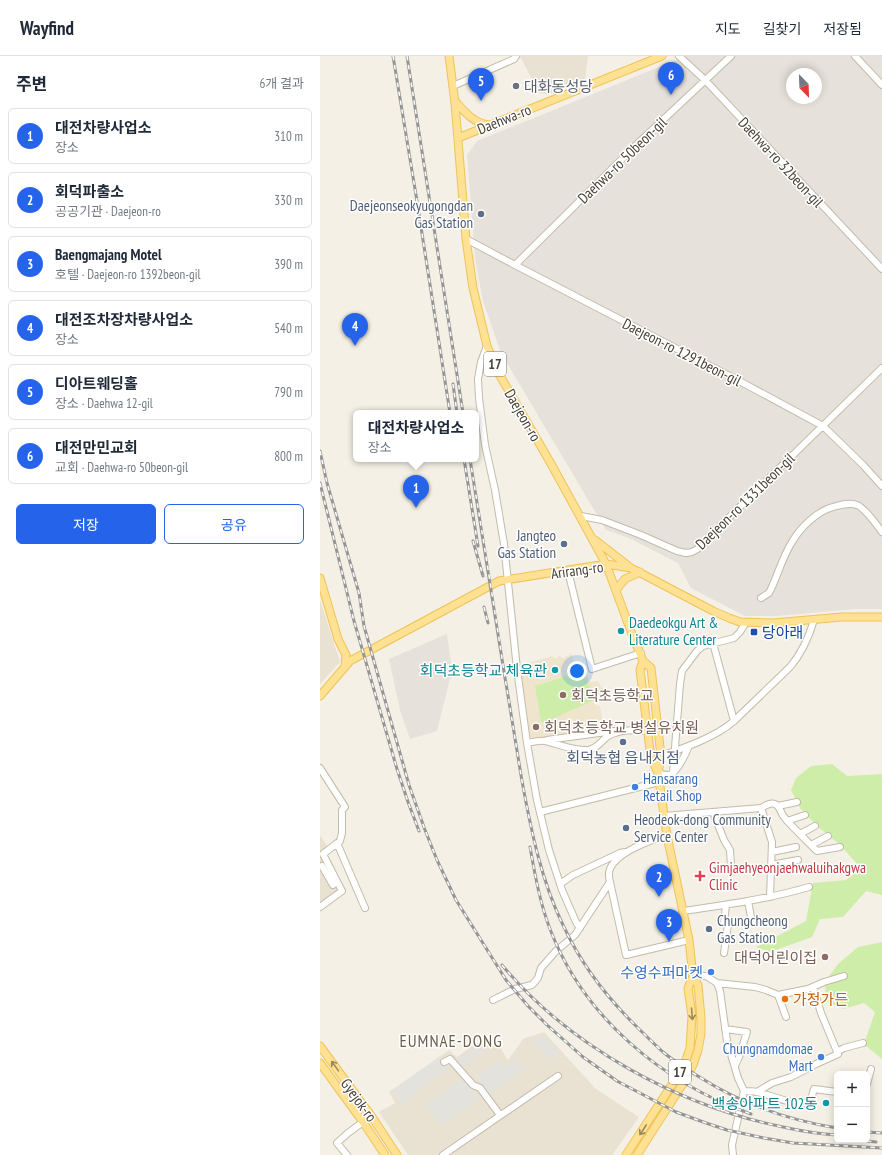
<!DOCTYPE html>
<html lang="ko">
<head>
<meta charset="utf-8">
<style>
	body { margin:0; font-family:"PT Sans Narrow","Noto Sans KR",sans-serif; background:#f2f2f3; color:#1f2937 }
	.controls { position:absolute; right:12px; bottom:12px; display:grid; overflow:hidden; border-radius:6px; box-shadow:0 2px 10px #0003 }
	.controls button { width:36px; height:36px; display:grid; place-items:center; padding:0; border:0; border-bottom:1px solid #e0e1e3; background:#fff; color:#1f2937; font:20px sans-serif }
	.compass { position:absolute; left:466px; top:12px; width:36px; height:36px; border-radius:50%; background:#fff; box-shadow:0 2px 10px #0003; rotate:157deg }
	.you { position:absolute; left:257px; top:615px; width:14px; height:14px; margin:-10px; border:3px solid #fff; border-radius:50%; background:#1a73e8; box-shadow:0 0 0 6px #1a73e833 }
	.badge { display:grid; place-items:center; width:26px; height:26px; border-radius:50%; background:#2563eb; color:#fff; font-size:13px; font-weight:700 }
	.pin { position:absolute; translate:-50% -33px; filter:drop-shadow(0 1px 2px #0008) }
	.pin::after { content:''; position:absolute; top:21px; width:14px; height:12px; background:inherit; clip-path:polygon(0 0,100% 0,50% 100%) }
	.popup { position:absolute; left:33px; top:354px; width:126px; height:52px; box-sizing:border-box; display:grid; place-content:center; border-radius:6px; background:#fff; filter:drop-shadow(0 1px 3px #0005); font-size:13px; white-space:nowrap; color:#747a83 }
	.popup b { font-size:15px; color:#1f2937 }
	.popup::after { content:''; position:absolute; left:50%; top:100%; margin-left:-8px; border:8px solid transparent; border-top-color:#fff }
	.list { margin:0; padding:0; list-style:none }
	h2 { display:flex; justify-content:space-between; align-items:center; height:52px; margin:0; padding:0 16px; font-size:17px }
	h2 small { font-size:13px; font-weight:400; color:#747a83 }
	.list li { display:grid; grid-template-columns:26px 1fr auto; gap:12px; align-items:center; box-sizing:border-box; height:56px; margin:0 8px 8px; padding:0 8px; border:1px solid #e0e1e3; border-radius:6px }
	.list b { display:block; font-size:15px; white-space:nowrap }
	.list p { margin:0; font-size:13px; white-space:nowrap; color:#747a83 }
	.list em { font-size:13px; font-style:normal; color:#747a83 }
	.actions { display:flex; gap:8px; padding:12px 16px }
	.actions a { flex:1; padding:9px 0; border:1px solid #2563eb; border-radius:6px; text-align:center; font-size:14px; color:#2563eb }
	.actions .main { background:#2563eb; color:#fff }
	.map { position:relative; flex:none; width:562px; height:1099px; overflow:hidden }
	header { display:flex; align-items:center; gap:24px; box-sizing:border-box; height:56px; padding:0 20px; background:#fff; border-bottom:1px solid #e0e1e3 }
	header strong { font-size:19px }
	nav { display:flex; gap:22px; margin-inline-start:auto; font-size:14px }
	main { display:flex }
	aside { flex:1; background:#fff }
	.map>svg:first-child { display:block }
	.residential { fill:#e9e2d2 }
	.industrial { fill:#e6e1da; fill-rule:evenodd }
	.education { fill:#efe5cd }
	.green { fill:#ceeda9 }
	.parking { fill:#e4e2dd }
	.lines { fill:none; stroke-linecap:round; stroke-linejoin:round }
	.minor-casing { stroke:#c3bba9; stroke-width:8 }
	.major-casing { stroke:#f0c357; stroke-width:9 }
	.minor { stroke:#fff; stroke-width:6 }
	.major { stroke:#ffe193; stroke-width:7 }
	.rail-casing { stroke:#959595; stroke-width:3 }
	.rail { stroke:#fff; stroke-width:1.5; stroke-dasharray:4.5; stroke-linecap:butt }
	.oneway { stroke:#9a885f }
	.worship-dot { fill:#6b7280; stroke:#fff; stroke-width:1.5 }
	.service-dot { fill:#5c6f8a; stroke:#fff; stroke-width:1.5 }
	.culture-dot { fill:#0f9aa8; stroke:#fff; stroke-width:1.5 }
	.transit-dot { fill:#1a4fb4; stroke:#fff; stroke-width:1.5 }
	.education-dot { fill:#8d6e63; stroke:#fff; stroke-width:1.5 }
	.shop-dot { fill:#3f7fe0; stroke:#fff; stroke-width:1.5 }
	.health-dot { fill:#e0444e; stroke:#fff; stroke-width:1.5 }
	.food-dot { fill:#e8710a; stroke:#fff; stroke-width:1.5 }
	.labels { text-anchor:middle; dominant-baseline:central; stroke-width:3; stroke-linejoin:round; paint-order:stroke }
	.shield { fill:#fff; stroke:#7e7971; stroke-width:1 }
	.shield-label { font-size:14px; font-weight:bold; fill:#474034 }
	.worship-label { font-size:15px; fill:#5b616d; stroke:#fff; text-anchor:start }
	.street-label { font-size:15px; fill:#474034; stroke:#fff }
	.service-label { font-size:15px; fill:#4e5e75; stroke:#fff; text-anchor:end }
	.culture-label { font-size:15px; fill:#0d838f; stroke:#fff; text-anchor:end }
	.transit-label { font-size:15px; fill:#164399; stroke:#fff; text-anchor:start }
	.education-label { font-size:15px; fill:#785e54; stroke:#fff; text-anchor:start }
	.shop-label { font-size:15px; fill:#366cbe; stroke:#fff; text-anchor:end }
	.health-label { font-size:15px; fill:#be3a42; stroke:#fff; text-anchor:start }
	.food-label { font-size:15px; fill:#c56008; stroke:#fff; text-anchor:start }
	.quarter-label { font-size:17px; letter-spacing:1px; fill:#6b5e4a; stroke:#fff }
</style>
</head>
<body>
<header>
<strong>Wayfind</strong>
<nav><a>지도</a><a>길찾기</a><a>저장됨</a></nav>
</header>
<main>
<aside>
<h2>주변<small>6개 결과</small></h2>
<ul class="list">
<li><span class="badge">1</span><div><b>대전차량사업소</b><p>장소</p></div><em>310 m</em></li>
<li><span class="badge">2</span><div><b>회덕파출소</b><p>공공기관 · Daejeon-ro</p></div><em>330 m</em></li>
<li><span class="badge">3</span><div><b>Baengmajang Motel</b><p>호텔 · Daejeon-ro 1392beon-gil</p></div><em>390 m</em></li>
<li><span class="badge">4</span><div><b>대전조차장차량사업소</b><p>장소</p></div><em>540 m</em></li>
<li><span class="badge">5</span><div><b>디아트웨딩홀</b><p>장소 · Daehwa 12-gil</p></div><em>790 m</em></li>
<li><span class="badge">6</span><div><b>대전만민교회</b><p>교회 · Daehwa-ro 50beon-gil</p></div><em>800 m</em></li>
</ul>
<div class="actions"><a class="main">저장</a><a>공유</a></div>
</aside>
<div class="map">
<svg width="562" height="1099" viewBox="0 0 562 1099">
	<rect width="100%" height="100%" fill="#f4f0e5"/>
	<path class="residential" d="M200 0H268L265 23 228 39 218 36Z
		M0 544 20 606 0 628Z
		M0 779 8 791 1 799 19 833 0 847Z
		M224 976 276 1033 319 1061 292 1099H88L59 1056 75 1047 69 1036 129 994 137 1001 155 988 180 991 188 1004 203 983Z"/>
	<path class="industrial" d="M366 0H562V553H537L456 560H425L371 532 358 507 309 482 286 474 181 297 163 245 155 202 147 99 157 85ZM472 18H496V42H472Z
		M127 578 132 614 117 675 90 683 80 654 69 603Z"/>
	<path class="education" d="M251 597 253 604 264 611 270 626 278 625 283 634 281 637 283 640 275 647 276 649 280 650 283 667 253 679 227 682 210 681 201 613 209 612V607L232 600 236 603 239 599 243 603 246 600H248Z"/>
	<path class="green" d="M263 615 272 636V645L223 667 221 666 215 630Z
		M512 708 527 720 562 718V839L546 835 523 861 500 863 492 881 450 896 436 891 486 865 493 827 526 824 541 812 519 788 497 770 480 752 471 734 476 722 491 710Z
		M562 886V1003L544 988 555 956 544 947 523 953 506 945 505 926 518 908 538 891Z"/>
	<path class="parking" d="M223 979 239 995 229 1004 211 983Z
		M155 992 167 993 141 1012 136 1003Z
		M121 1000 130 1012 96 1036 95 1038 81 1048 72 1035Z
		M197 1002 206 1012 170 1038 156 1019 177 1006 186 1010Z
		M143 1022 158 1043 121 1069 106 1048Z"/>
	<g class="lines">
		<defs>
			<path id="minor" d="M359 0 385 24 562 213
				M535 0 562 29
				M133 30 194 3 196 0
				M146 183 195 209 423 327 503 370 543 409 562 430
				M195 209 313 92 411 0
				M167 290 161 306 158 323 159 342 165 389 175 434 184 488 197 613 207 687 217 744 229 794 242 834 256 866 260 872
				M261 460 282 464 321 479 357 495 366 497 372 496 381 491 394 476 562 312
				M248 515 272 613 321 597
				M441 542 449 537 451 533C458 518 463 500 472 486 480 472 497 455 513 451 520 449 529 446 537 449 545 452 556 468 562 476
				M393 587 414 665
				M227 684 294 675
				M207 687C212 686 219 684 225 685 239 688 253 695 268 694 277 693 281 685 288 680 301 673 314 674 328 675
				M341 700C364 692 396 681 414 665L470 611C482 597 489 581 494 564
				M0 712 25 751 22 754V777L20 785 3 798 22 835 0 851
				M338 717C341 718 345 719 348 719 356 719 366 697 369 690
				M353 717 360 628 362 615 377 595 383 590 414 582 420 576 426 566
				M458 750 477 746
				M441 752C445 750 450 746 455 748 460 750 461 758 464 761 474 773 486 784 497 795L520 791
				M220 756 339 726
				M393 756 404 784 410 794 411 810
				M344 760 441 752 452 786 450 841
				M467 765 485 759
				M480 778 495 770
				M347 780C331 783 296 797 290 813 288 817 289 822 290 826L306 899 369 884
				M17 787 45 852
				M491 789 508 780
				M452 796 476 791
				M451 809 478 804
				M2 810 13 829
				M240 828 253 819 300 797 305 796
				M428 845 431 861
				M363 855C405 849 448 843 489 831
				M404 897 408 868 404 867 406 849
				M373 920H386L397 927 435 931 446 934 458 939 488 933 504 926 524 920
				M397 927 400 935 407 985 418 1022 424 1035 412 1089 413 1099
				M458 939 466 961
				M173 944 195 933 212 929 218 922 221 912 236 895 255 879 290 826
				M405 973 427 976 419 1001 415 1010
				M517 996 524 992 543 987
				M124 1006 130 1003 153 1029 160 1032 180 1059
				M547 1028 551 1013
				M424 1035C428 1035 433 1035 437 1036 447 1038 478 1051 487 1047 491 1045 493 1037 494 1033L517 1036
				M437 1036 452 1027 471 1021 496 1008 518 998 501 957 493 931
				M27 1099 17 1087 28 1077 43 1066
				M123 1099 238 1020"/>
			<path id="major" d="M129 0 135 47 146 183 153 232 167 290 179 318 230 406 286 508 312 578 323 605 331 612 341 700 338 717
				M135 45C145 56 153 67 169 69
				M138 82 342 0
				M275 484 311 512
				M0 522 18 583 26 599 25 610
				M296 534 305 523 320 516
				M0 640 30 605 179 525 286 508 311 512 393 555 409 562 420 566 453 567 522 561H562
				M0 990 52 1061 77 1099
				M0 1007 43 1066 65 1099
				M306 1099 357 1021 366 1004 370 992 372 960 368 932 373 920
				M317 1099 364 1026 373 1009 378 994 381 978V962L378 929 373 920 369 884 347 780 338 717 331 702 320 614 323 605"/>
		</defs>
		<use href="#minor" class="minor-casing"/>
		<use href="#major" class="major-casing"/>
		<use href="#minor" class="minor"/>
		<use href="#major" class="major"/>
		<defs>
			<path id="rail" d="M73 0 96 139 130 357
				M87 0 143 357
				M133 328 137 357
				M0 395 7 427 39 537 44 570 89 729 105 774 117 804 136 844 186 924 208 950 227 969 263 1001 297 1025 356 1056 386 1067 407 1074 444 1082 473 1087 562 1092
				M144 403 158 490
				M150 403C162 476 174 549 185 622 191 656 196 690 202 725 211 774 221 824 243 869 260 906 284 938 313 967 323 977 333 987 343 996 355 1006 368 1014 381 1022 424 1049 467 1064 517 1072
				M0 427 34 565 77 713 88 746 99 775
				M153 485 163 520
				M164 551 168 567
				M210 791C215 819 220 847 230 873 264 962 343 1027 431 1058
				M182 909C250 991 359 1050 463 1071 481 1075 499 1078 517 1079
				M547 1076 562 1077
				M538 1084 556 1086"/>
		</defs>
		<use href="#rail" class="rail-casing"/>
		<use href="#rail" class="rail"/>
	</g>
	<defs><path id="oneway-shaft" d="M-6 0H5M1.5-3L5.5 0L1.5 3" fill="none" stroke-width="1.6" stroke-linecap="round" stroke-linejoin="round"/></defs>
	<g class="oneway">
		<use href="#oneway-shaft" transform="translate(372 958) rotate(85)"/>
		<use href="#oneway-shaft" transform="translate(15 1010) rotate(-126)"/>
		<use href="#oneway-shaft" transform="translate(323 1074) rotate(123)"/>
	</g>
	<circle class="worship-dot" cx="196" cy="30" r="4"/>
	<g class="service-dot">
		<circle cx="161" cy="158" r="4"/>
		<circle cx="244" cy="488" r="4"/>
		<circle cx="303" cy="686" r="4"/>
		<circle cx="306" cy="772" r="4"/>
		<circle cx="389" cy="873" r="4"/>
	</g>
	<g class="culture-dot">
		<circle cx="301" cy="575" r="4"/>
		<circle cx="235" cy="614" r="4"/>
		<circle cx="506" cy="1047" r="4"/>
	</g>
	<rect class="transit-dot" x="430" y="572" width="8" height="8" rx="2"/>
	<g class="education-dot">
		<circle cx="243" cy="639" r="4"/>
		<circle cx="216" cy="671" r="4"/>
		<circle cx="505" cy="901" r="4"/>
	</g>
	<g class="shop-dot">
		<circle cx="315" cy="731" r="4"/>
		<circle cx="391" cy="916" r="4"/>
		<circle cx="501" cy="1001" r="4"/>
	</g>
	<path class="health-dot" d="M378 814h4v4h4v4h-4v4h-4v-4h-4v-4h4z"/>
	<circle class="food-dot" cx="465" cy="943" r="4"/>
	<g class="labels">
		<g class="shield">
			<rect x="164" y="296" width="22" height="24" rx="3"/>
			<rect x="349" y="1004" width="22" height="24" rx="3"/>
		</g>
		<g class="shield-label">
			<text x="175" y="308">17</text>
			<text x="360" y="1016">17</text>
		</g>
		<g class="worship-label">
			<text x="204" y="30">대화동성당</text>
		</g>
		<g class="street-label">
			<text transform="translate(184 63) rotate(-22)">Daehwa-ro</text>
			<text transform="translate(302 104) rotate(-44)">Daehwa-ro 50beon-gil</text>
			<text transform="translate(461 106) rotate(47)">Daehwa-ro 32beon-gil</text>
			<text transform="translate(362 296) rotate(27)">Daejeon-ro 1291beon-gil</text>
			<text transform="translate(203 359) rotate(60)">Daejeon-ro</text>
			<text transform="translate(425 445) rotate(-44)">Daejeon-ro 1331beon-gil</text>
			<text transform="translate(257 514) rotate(-8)">Arirang-ro</text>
			<text transform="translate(39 1044) rotate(54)">Gyejok-ro</text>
		</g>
		<g class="service-label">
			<text x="153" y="149">Daejeonseokyugongdan<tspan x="153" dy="17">Gas Station</tspan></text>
			<text x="236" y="479">Jangteo<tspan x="236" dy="17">Gas Station</tspan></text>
			<text x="303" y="701" text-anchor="middle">회덕농협 읍내지점</text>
			<text x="314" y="763" text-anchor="start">Heodeok-dong Community<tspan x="314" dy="17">Service Center</tspan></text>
			<text x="397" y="864" text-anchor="start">Chungcheong<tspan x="397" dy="17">Gas Station</tspan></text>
		</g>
		<g class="culture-label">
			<text x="309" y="566" text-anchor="start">Daedeokgu Art &amp;<tspan x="309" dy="17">Literature Center</tspan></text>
			<text x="227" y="614">회덕초등학교 체육관</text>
			<text x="498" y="1047">백송아파트 102동</text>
		</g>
		<g class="transit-label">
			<text x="442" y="576">당아래</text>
		</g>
		<g class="education-label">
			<text x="251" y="639">회덕초등학교</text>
			<text x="224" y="671">회덕초등학교 병설유치원</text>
			<text x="497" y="901" text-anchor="end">대덕어린이집</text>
		</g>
		<g class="shop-label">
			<text x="323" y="722" text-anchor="start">Hansarang<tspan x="323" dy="17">Retail Shop</tspan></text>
			<text x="383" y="916">수영수퍼마켓</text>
			<text x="493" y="992">Chungnamdomae<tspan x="493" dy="17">Mart</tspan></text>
		</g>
		<g class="health-label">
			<text x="389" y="811">Gimjaehyeonjaehwaluihakgwa<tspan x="389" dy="17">Clinic</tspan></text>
		</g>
		<g class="food-label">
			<text x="473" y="943">가정가든</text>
		</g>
		<g class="quarter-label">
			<text x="131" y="985">EUMNAE-DONG</text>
		</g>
	</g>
</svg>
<div class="controls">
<button>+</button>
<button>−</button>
</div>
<svg class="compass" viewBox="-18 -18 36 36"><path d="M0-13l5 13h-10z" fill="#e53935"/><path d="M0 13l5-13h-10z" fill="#747a83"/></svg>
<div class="you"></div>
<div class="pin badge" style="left:96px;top:452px">1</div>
<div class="popup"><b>대전차량사업소</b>장소</div>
<div class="pin badge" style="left:339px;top:841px">2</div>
<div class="pin badge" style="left:349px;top:886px">3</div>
<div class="pin badge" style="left:35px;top:290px">4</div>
<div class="pin badge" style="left:161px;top:45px">5</div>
<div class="pin badge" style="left:351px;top:39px">6</div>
</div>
</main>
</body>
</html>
